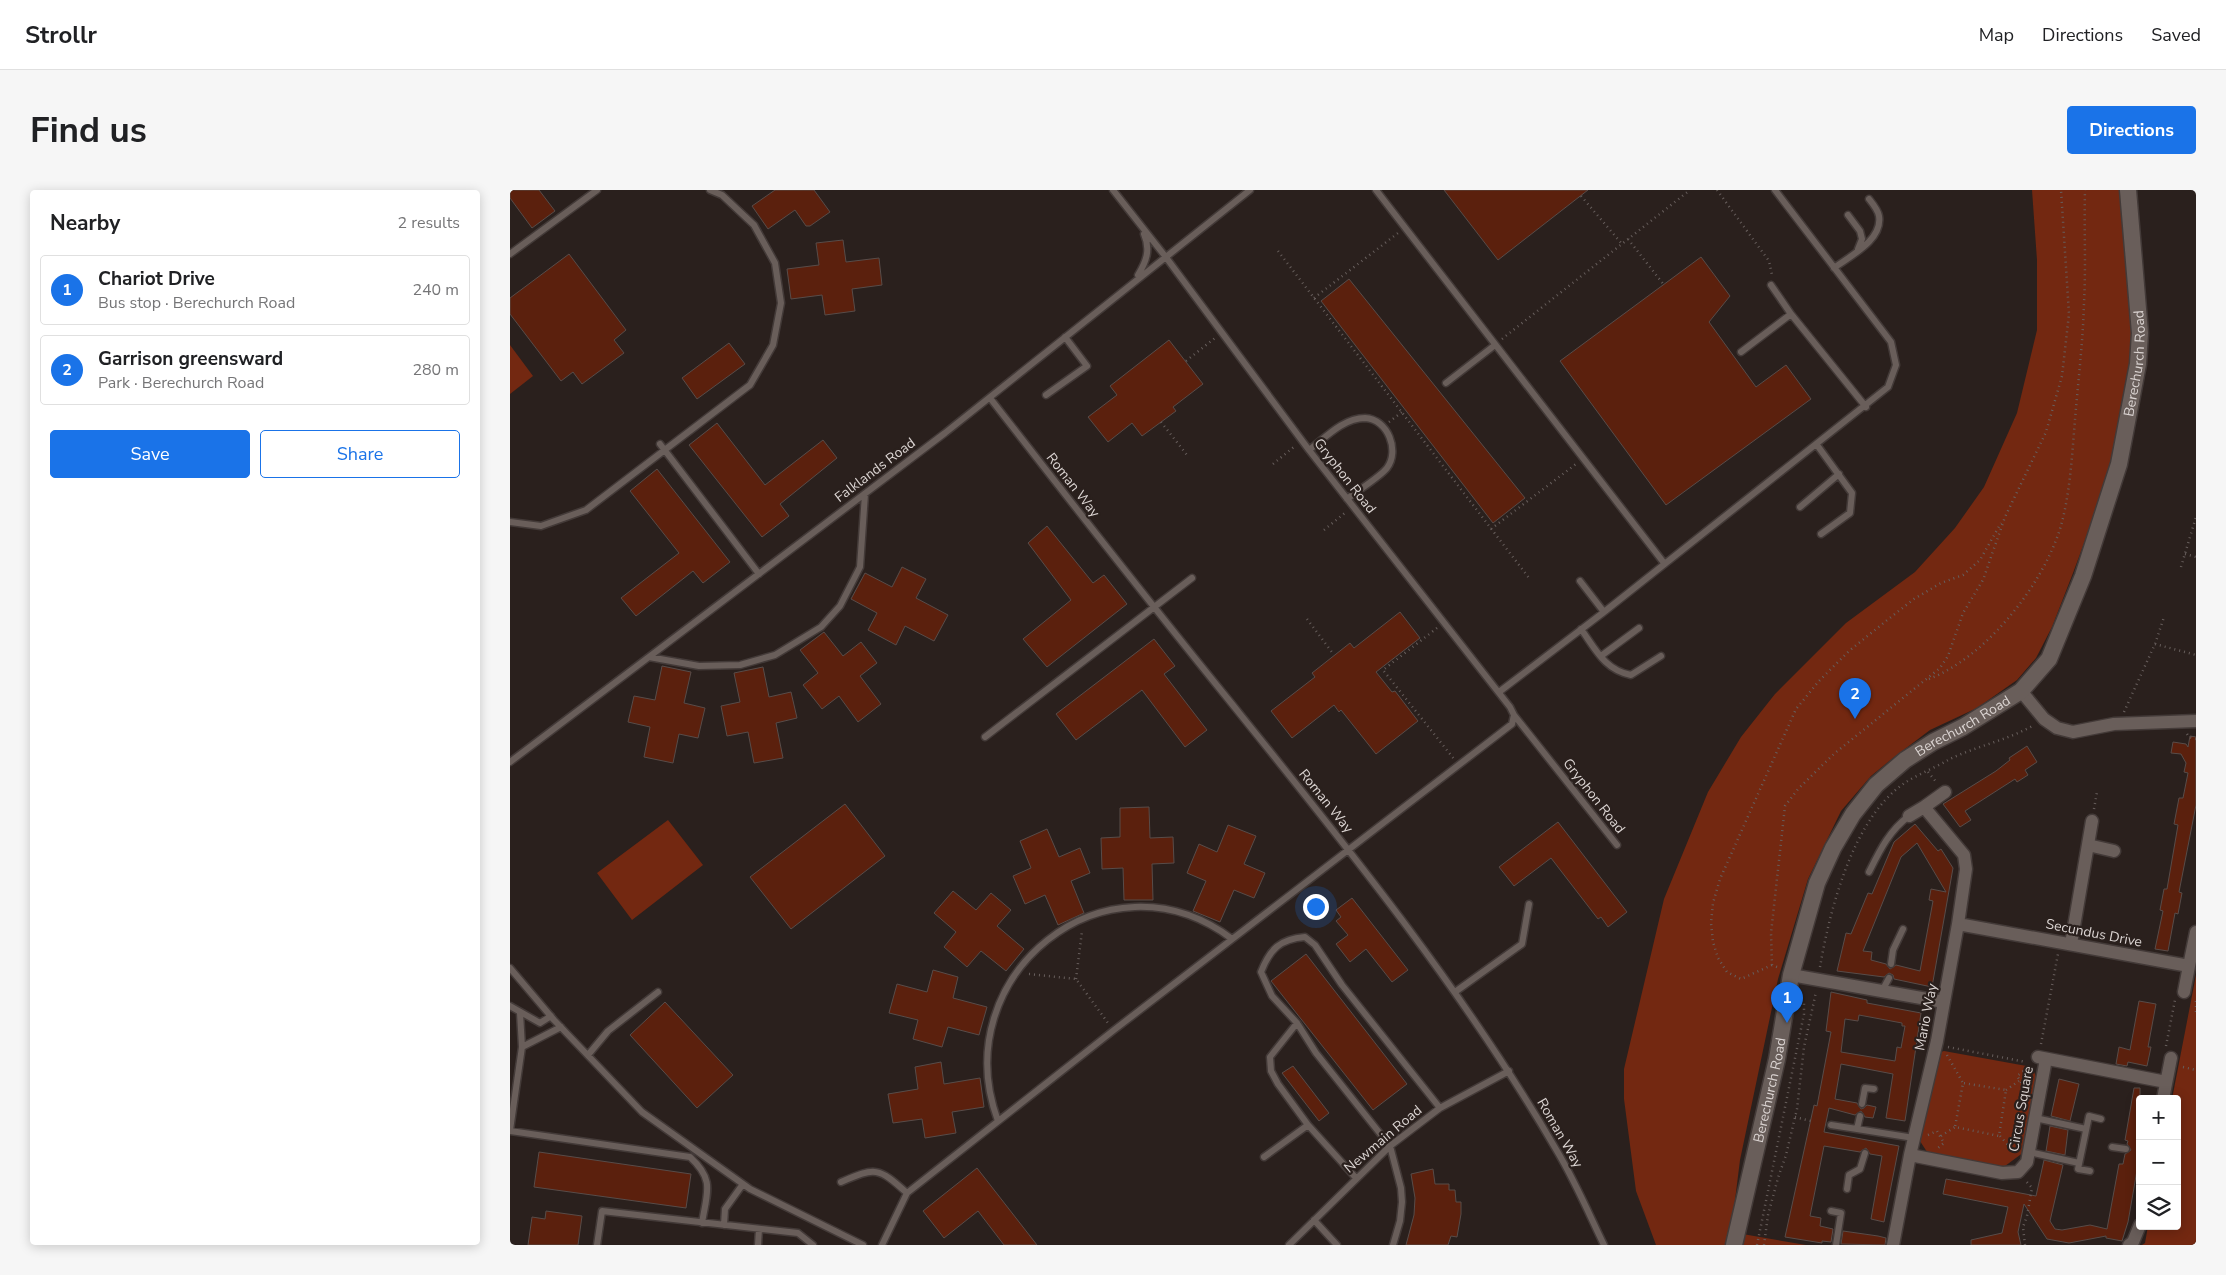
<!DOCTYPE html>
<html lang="en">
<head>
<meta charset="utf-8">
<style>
	body { margin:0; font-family:"Nunito Sans",sans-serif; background:#f6f6f6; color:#202124 }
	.controls { position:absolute; right:15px; bottom:15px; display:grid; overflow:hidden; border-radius:5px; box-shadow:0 2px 12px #0003 }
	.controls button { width:45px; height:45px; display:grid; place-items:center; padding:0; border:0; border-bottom:1px solid #e0e0e0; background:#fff; color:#202124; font:25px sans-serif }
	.you { position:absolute; left:805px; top:716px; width:18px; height:18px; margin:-12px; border:4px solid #fff; border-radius:50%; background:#1a73e8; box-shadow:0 0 0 8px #1a73e833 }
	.badge { display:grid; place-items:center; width:32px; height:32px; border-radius:50%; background:#1a73e8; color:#fff; font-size:16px; font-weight:700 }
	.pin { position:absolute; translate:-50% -41px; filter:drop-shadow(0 1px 2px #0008) }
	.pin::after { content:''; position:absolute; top:26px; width:18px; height:15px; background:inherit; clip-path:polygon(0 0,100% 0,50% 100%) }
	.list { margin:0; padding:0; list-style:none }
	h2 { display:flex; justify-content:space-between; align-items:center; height:65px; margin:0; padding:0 20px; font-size:21px }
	h2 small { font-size:16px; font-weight:400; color:#757577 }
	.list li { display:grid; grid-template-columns:32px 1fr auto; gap:15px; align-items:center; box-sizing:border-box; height:70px; margin:0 10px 10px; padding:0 10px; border:1px solid #e0e0e0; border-radius:5px }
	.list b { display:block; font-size:19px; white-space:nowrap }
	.list p { margin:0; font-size:16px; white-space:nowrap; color:#757577 }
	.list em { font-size:16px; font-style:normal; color:#757577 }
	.actions { display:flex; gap:10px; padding:15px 20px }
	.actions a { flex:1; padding:11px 0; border:1px solid #1a73e8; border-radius:5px; text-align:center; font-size:18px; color:#1a73e8 }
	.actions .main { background:#1a73e8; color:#fff }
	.icon { flex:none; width:28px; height:28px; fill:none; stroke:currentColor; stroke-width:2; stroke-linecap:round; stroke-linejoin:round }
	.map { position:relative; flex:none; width:1686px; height:1055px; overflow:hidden; border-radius:5px }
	header { display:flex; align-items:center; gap:30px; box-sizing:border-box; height:70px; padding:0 25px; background:#fff; border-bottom:1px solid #e0e0e0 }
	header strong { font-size:24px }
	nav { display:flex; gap:28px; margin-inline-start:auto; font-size:18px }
	.intro { display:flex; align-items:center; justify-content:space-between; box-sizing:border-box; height:120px; padding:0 30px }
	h1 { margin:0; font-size:35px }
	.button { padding:12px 22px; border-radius:5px; background:#1a73e8; color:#fff; font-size:18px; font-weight:700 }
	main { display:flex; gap:30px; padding:0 30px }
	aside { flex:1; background:#fff; border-radius:5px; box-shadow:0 2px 12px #0003 }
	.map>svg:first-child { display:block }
	.green { fill:#732811 }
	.building { fill:#5b200d; stroke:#584c49; fill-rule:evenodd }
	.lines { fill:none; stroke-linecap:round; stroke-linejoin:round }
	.service-casing { stroke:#433a38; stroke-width:9 }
	.minor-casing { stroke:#433a38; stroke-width:15 }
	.tertiary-casing { stroke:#433a38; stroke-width:19 }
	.path { stroke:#675e5c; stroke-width:2.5; stroke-dasharray:1 4; stroke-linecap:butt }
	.service { stroke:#695e5a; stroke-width:6 }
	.minor { stroke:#695e5a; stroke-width:12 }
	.tertiary { stroke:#695e5a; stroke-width:16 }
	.labels { text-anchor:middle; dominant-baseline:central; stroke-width:4.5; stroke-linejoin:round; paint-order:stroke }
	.street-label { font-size:14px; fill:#dbd4d2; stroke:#2a201d }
</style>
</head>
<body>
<header>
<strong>Strollr</strong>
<nav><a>Map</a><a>Directions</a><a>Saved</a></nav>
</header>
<div class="intro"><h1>Find us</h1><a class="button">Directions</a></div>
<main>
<aside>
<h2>Nearby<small>2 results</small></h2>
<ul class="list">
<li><span class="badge">1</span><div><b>Chariot Drive</b><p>Bus stop · Berechurch Road</p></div><em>240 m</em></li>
<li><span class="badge">2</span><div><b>Garrison greensward</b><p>Park · Berechurch Road</p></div><em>280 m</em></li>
</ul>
<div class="actions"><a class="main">Save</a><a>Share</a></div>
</aside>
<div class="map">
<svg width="1686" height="1055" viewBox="0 0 1686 1055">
	<rect width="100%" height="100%" fill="#2a201d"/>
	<path class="green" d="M1522 0H1612L1626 142 1615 224 1593 302 1563 383 1542 437 1526 468 1507 490 1467 518 1420 540 1383 568 1361 586 1331 621 1298 689 1268 789 1230 970 1221 1042 1296 1055H1146L1126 1001 1114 909V879L1154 709 1198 602 1231 547 1265 504 1336 433 1405 382 1445 338 1474 297 1507 223 1527 140V70Z
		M0 155 23 186 0 204Z
		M158 630 193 675 122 730 87 683Z
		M1686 785V1055H1632L1635 1053 1638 1036H1667V909H1662Z
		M1434 861 1522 877 1527 889 1514 962 1491 979 1419 965 1408 948 1422 865Z"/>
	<path class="building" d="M0 0H29L45 21 22 38 0 8Z
		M265 0H304L320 22 300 36H296L285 20 258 39 242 16Z
		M934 0H1078L988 70Z
		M333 50 336 72 369 68 372 95 342 99 345 121 315 125 312 105 281 109 277 79 309 75 306 53Z
		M59 64 116 140 104 150 114 163 72 194 63 182 51 191 0 124V108Z
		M1191 67 1220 106 1199 132 1246 197 1276 175 1301 209 1156 315 1050 171Z
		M839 89 1015 308 983 333 811 111Z
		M659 150 693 194 663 217 666 221 632 246 622 233 598 252 578 227 607 205 600 196Z
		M219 153 235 174 187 209 172 188Z
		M207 233 255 295 313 250 327 268 270 314 279 326 252 347 179 255Z
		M147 279 220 372 193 393 183 381 126 426 111 408 169 363 120 301Z
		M537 336 583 393 594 385 617 414 537 477 513 449 561 410 518 353Z
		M392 377 416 389 406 408 438 425 424 451 395 436 386 455 358 440 367 423 341 409 355 383 382 397Z
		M890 422 910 448 866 482 882 502 885 501 908 531 866 564 831 520 829 522 824 515 782 548 761 521 805 487 802 483 840 453 844 458Z
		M314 442 333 466 351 452 367 473 350 486 371 514 348 532 329 506 312 519 293 495 308 483 290 460Z
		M644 449 665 476 654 484 697 540 675 557 632 500 566 550 546 524Z
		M152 476 181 482 174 513 195 518 188 548 169 544 163 573 134 567 140 537 118 532 124 506 145 510Z
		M253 477 259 507 281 502 287 528 266 533 273 568 244 573 238 542 217 546 211 516 230 512 224 483Z
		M1680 546 1686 547V615L1669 702 1672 703 1668 724 1665 723 1658 761 1645 759 1653 721 1650 720 1654 699H1657L1668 635 1664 634 1669 608H1673L1678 583 1674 582 1676 573 1671 564 1661 563 1663 552 1676 554 1678 557Z
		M1517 556 1527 572 1515 580 1518 585 1507 592 1505 589 1455 621 1461 630 1450 637 1433 614 1486 581 1500 570 1499 568Z
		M335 614 375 666 281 739 240 687Z
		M639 617 640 648 663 647 664 673 642 674 643 710H614L613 678 592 679 591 648 610 647V618Z
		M1048 632 1117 722 1098 737 1091 727 1088 729 1041 668 1004 696 989 677Z
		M1405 634 1428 661 1431 659 1443 678 1422 797 1384 789 1383 785 1379 783 1374 787 1327 781 1336 743 1341 744 1358 703 1362 704 1384 652ZM1407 653 1436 702 1421 699 1419 710 1423 711 1410 781 1386 775 1380 779 1376 774 1361 770 1362 762 1353 761 1391 667Z
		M718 635 746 646 734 674 755 683 744 708 724 700 710 732 683 721 696 691 677 683 689 654 707 662Z
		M537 639 549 667 570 658 580 683 561 691 574 723 548 735 535 705 515 714 503 686 521 678 510 651Z
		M443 701 466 720 481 703 501 720 487 736 514 759 496 781 471 761 457 777 434 757 446 742 424 723Z
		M842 708 898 780 882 792 856 759 840 772 826 754 838 745 826 731 831 727 826 720Z
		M796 764 897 894 863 920 761 791Z
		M423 780 448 787 443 808 477 817 469 845 438 837 432 857 403 849 408 830 379 823 387 794 417 802Z
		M1321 802 1357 810V813L1411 823 1395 931 1376 928 1383 884 1331 874 1325 909 1347 913 1351 919 1354 918 1357 915 1366 917 1363 928 1355 927 1351 921 1345 925 1319 918 1314 942 1389 956 1374 1032 1361 1029 1372 966 1360 964 1356 958 1350 962 1314 956 1300 1026 1311 1028 1310 1036 1323 1039 1321 1052 1312 1051V1053L1275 1047 1304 915 1307 916 1321 842 1316 841ZM1349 825 1392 833V836H1395L1391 858 1387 857 1385 871 1331 862 1335 829 1348 831Z
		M1629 811 1646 814 1638 857H1641L1637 876 1618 872 1617 876 1606 874 1609 857 1620 860Z
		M155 812 223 885 187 918 120 845Z
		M431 872 434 894 470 888 474 917 442 922 446 943 415 948 412 929 383 933 378 904 408 899 405 877Z
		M783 876 819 923 809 931 772 883Z
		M1549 889 1569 894 1560 931 1541 926Z
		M1624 898H1630V963L1618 1032 1612 1051 1596 1048V1046L1559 1053 1537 1049 1514 1014 1508 1042 1511 1055H1461V1050L1492 1043 1498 1017 1433 1004 1436 989 1526 1006 1534 970 1553 975 1540 1031 1545 1039 1552 1040 1580 1035 1597 1039 1609 974H1613L1615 964 1621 960 1617 954 1618 951 1615 950Z
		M1540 936 1558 940 1555 965 1536 961Z
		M29 962 181 984 176 1018 24 997Z
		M467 978 527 1055H494L468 1021 434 1048 413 1021Z
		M923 979 925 994H939V1000H945L946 1012H951V1024L947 1047 941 1046 938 1055H896L904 1025 905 1008 901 984Z
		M36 1021 72 1026 68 1055H18L22 1027 35 1029Z
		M1333 1041 1368 1046 1376 1048 1375 1055 1331 1054Z"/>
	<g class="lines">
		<defs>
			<path id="service" d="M866 0 1154 373
				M1338 25 1350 41 1352 49 1348 59
				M0 64 87 0
				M1324 78C1340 66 1373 50 1369 26 1368 20 1363 14 1359 9
				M628 85C636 72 641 60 634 44
				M1261 95 1281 124
				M1231 162 1281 124 1356 217
				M936 193 985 155
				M536 205 577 176 555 147
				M480 208C560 311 640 413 722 514 838 658 954 801 1047 961 1065 991 1079 1024 1094 1055
				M150 254 249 384
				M1307 255 1342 303 1340 323 1311 344
				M799 260C815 248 833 228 855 228 878 229 890 261 877 278 870 287 847 301 837 309
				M1290 317 1329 284
				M0 332 31 336 76 320 240 195 263 155 271 113 265 73 244 35 212 5 200 0
				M1070 391 1094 422
				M1071 439C1086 460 1095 480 1121 485L1151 466
				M1091 466 1129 438
				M139 467 189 476 230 475 265 465 311 437 330 416 350 377 355 304
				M989 502 1094 422 1378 197 1386 175 1381 152 1265 0
				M1004 525 1107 655
				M475 547 682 388
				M0 572 435 243 740 0
				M1359 682C1370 660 1379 641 1399 626
				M1381 774 1383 760 1393 739
				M0 778 44 830 132 922 240 999 353 1055
				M1372 801 1379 788
				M945 802 1012 754 1019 714
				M0 816 30 833 41 826
				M10 823 12 857
				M787 833 760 867 761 881 768 894 798 935 846 988
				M78 865 98 841 148 802
				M1352 914 1355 898 1364 899
				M1350 926 1347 939 1404 948
				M1525 928 1576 939
				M488 931C434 786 596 654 722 749
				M1321 935 1347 939
				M0 940 12 857 51 837
				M0 941 180 967C205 990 197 1002 192 1033
				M1602 957 1616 959
				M1519 962 1569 973
				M754 967 798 935
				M1580 981 1568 979 1579 926 1591 929
				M331 992C366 977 368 977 397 1003
				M1337 999 1339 985 1350 979 1355 963
				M1321 1021 1331 1023 1326 1055
				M804 1030 827 1055
				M214 1035 215 1019 233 994
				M87 1055 92 1021 288 1043 303 1055
				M248 1055 249 1039
				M372 1055 397 1003 604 840 1002 534 1004 525 1000 517 799 260 655 66 603 0
				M779 1055 880 956 930 918 999 881
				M883 1055 890 1031 892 1012 891 998 880 956 806 863 787 833 762 806 751 782C760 759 770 749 795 747L805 755 832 795 930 918"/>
			<path id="minor" d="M1511 501 1534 529 1547 538 1563 542 1604 534 1686 531
				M1414 617 1435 602
				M1578 655 1604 661
				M1448 734 1679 776 1686 742
				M1561 754 1582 631
				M1281 785 1434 812
				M1674 802 1679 776
				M1528 867 1656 892
				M1653 909 1661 868
				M1400 965 1492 983 1508 982 1517 972 1536 869
				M1383 1055 1400 965 1427 851 1448 734 1456 679 1454 665 1414 617 1399 626
				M1619 1055 1623 1052 1630 1035"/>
			<g id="tertiary">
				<path id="s1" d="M1224 1055 1267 869 1281 785 1307 693 1323 658 1343 624 1366 595 1395 570 1423 552 1453 537 1511 501 1539 469 1573 386 1609 274 1628 174 1630 143 1618 0"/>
			</g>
		</defs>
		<use href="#service" class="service-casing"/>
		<use href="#minor" class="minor-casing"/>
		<use href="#tertiary" class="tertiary-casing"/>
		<path class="path" d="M1207 0 1259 71 1262 85
			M1071 6 1112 54
			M1118 49 1154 95
			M768 61 1019 388
			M804 108 888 43
			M992 149 1180 0
			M676 171 705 148
			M651 232 677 265
			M879 232 892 222
			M763 274 785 256
			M981 339 1066 274
			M814 340 836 322
			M1675 364 1686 367
			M1671 377 1686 327
			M797 429 824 465
			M927 438 873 480 944 569
			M1645 454 1686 465
			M1419 489C1476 467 1532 396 1550 339 1560 306 1562 265 1565 230 1568 192 1573 152 1574 113 1576 76 1574 38 1575 0
			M1614 522 1645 454 1654 427
			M1677 544 1679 547 1686 549
			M1418 582 1427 593
			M1584 619 1587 602
			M1262 775 1231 789 1217 782 1208 768 1203 752 1201 733 1203 713 1210 689 1286 519 1309 491 1339 461 1376 431 1404 409 1431 393 1453 385 1470 370 1491 333
			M1267 777 1262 775 1261 743 1275 616 1288 599 1325 563 1430 478 1438 466 1453 423 1473 390 1495 327 1536 242 1552 186 1559 124 1551 0
			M1310 777C1320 719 1343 627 1396 592 1409 584 1426 577 1440 569 1467 556 1498 550 1524 535
			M519 784 566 789 598 833
			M566 789 572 741
			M1686 811V823
			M1531 854 1548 764
			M1656 856 1665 810
			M1438 857 1516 872
			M1437 865 1453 893 1445 937 1489 946 1496 900 1453 893
			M1673 877 1686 880
			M1519 891 1513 895 1507 886 1515 880 1520 884
			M1496 900 1509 891
			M1285 927 1301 931
			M1418 945 1427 941 1434 953 1428 958
			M1431 946 1445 937
			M1490 946 1506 964
			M1247 1055 1294 824V812L1290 811
			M1254 1055 1258 1025 1268 988 1276 965 1287 919 1294 857 1306 802
			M1515 1055 1513 1037 1517 1026 1522 998 1515 990"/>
		<use href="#service" class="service"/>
		<use href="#minor" class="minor"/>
		<use href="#tertiary" class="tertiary"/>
	</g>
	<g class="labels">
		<g class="street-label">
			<text stroke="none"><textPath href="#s1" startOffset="1012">Berechurch Road</textPath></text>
			<text transform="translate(365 280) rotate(-37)">Falklands Road</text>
			<text transform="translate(835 286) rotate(52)">Gryphon Road</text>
			<text transform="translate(563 295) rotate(52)">Roman Way</text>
			<text stroke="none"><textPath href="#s1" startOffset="592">Berechurch Road</textPath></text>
			<text transform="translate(1084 606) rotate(52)">Gryphon Road</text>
			<text transform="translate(816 611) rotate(51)">Roman Way</text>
			<text transform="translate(1584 743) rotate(11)">Secundus Drive</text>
			<text transform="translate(1416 827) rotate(-79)">Mario Way</text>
			<text stroke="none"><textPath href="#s1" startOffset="159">Berechurch Road</textPath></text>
			<text transform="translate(1511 919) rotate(-80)">Circus Square</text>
			<text transform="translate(1050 943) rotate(60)">Roman Way</text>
			<text transform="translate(873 949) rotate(-40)">Newmain Road</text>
		</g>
	</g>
</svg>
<div class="controls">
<button>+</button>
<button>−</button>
<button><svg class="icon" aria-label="layers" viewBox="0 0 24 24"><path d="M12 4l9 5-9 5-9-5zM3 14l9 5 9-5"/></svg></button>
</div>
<div class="you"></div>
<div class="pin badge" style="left:1277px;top:833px">1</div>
<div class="pin badge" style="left:1345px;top:529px">2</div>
</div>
</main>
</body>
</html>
